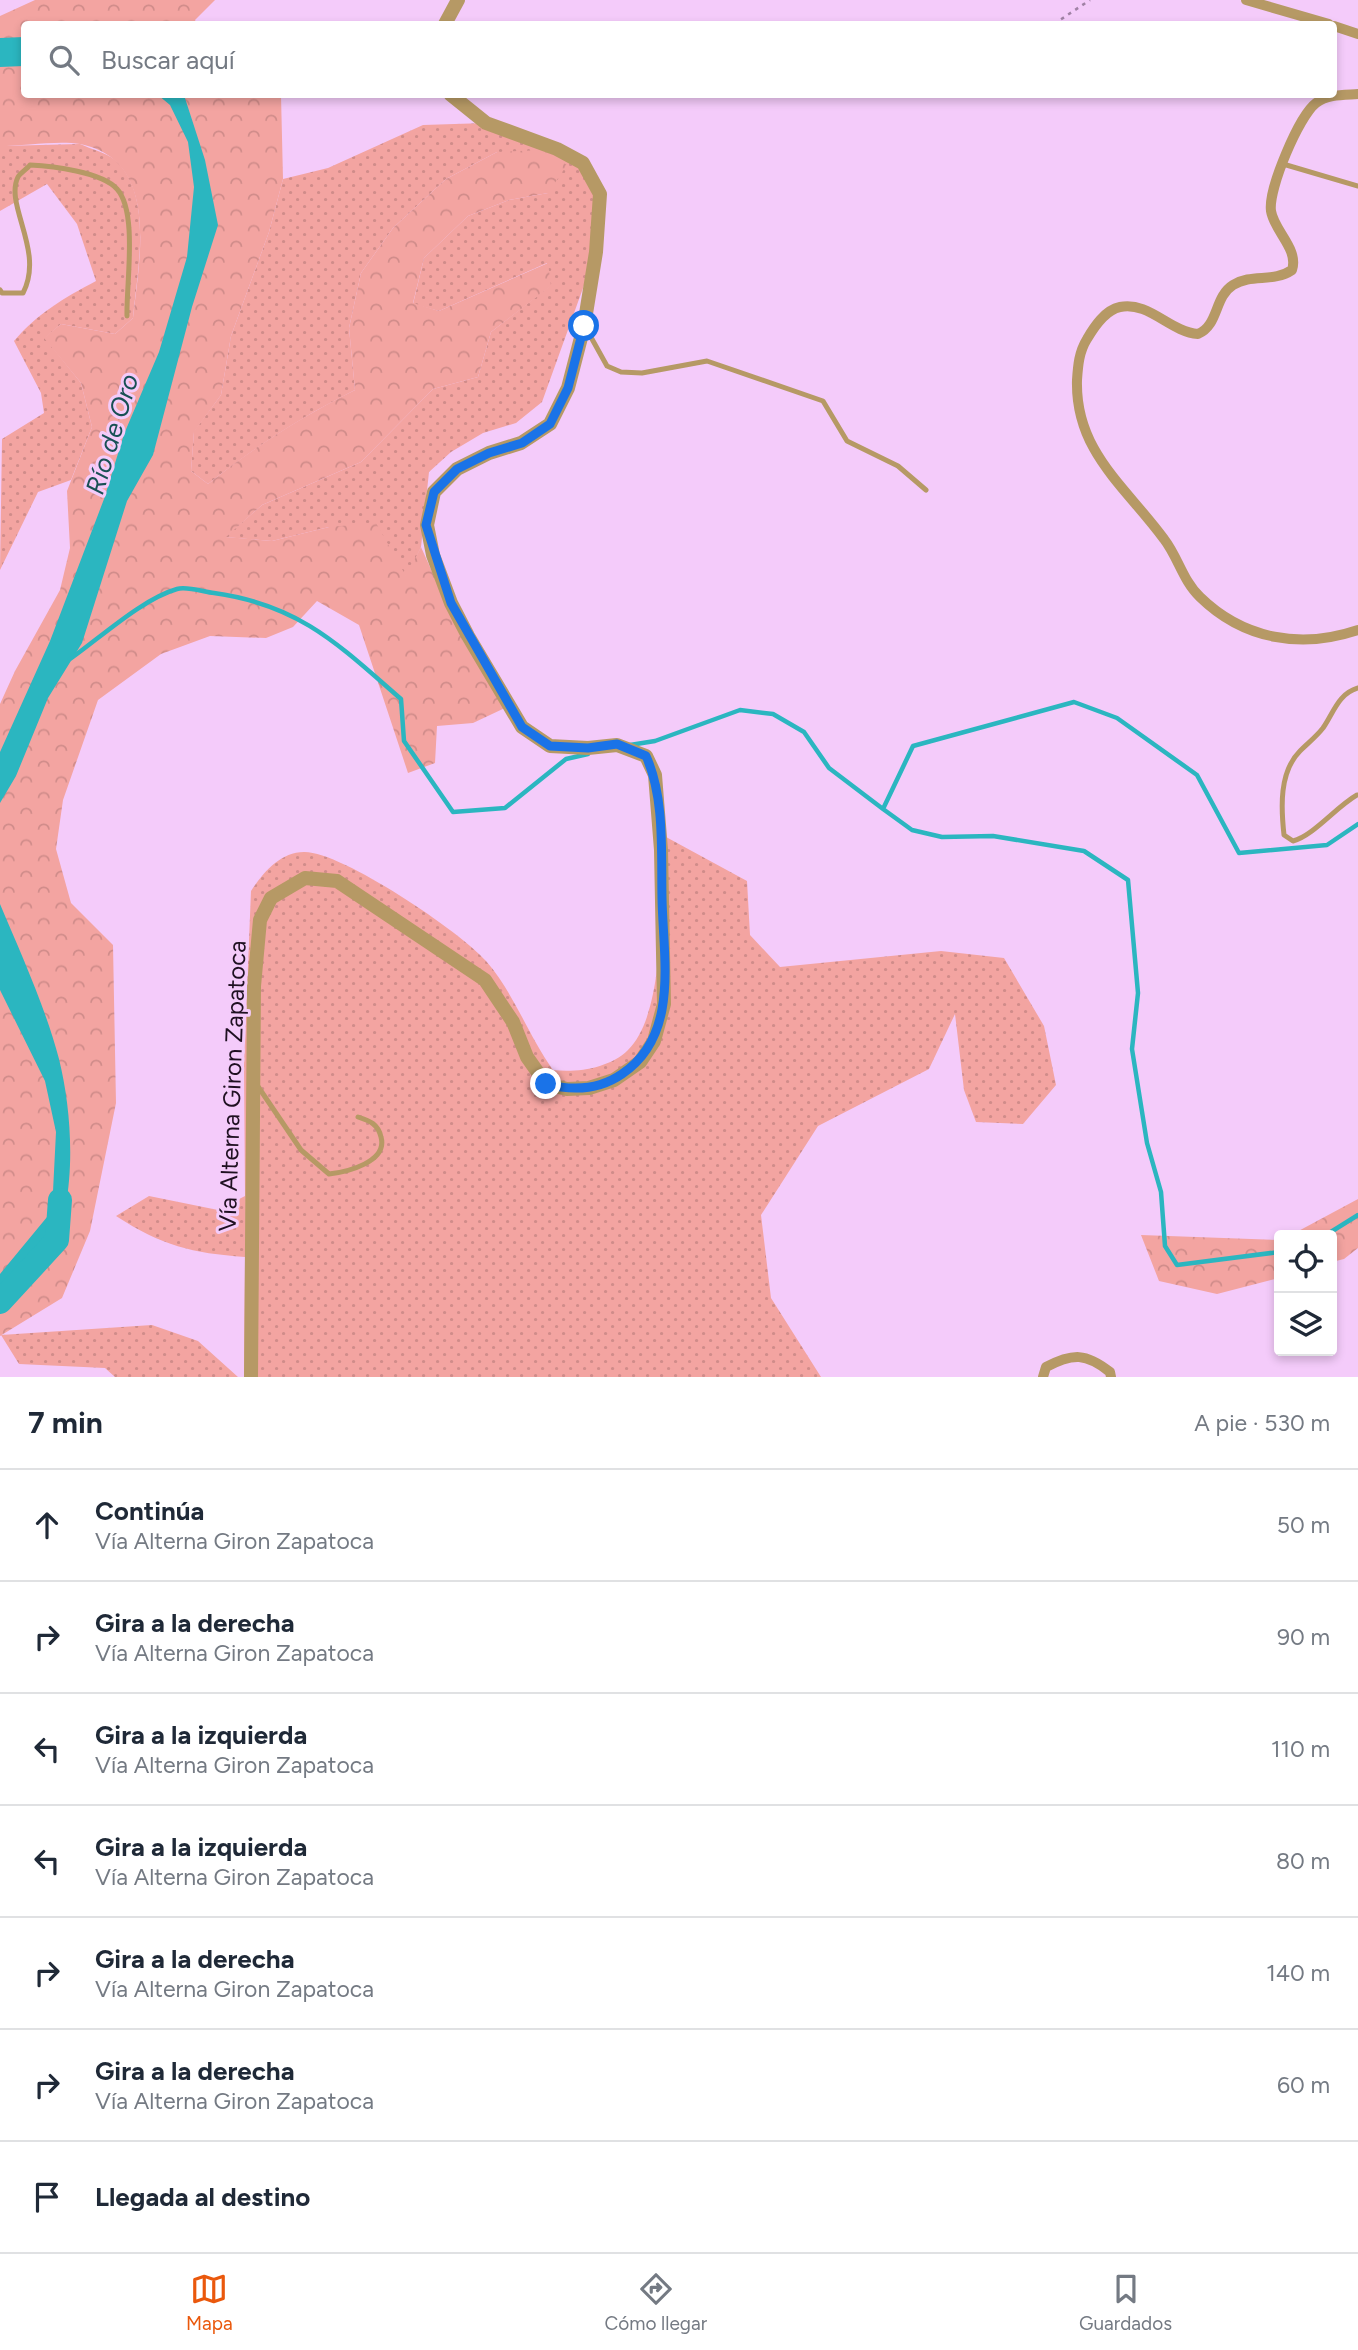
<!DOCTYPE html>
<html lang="es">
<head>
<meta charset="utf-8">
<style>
	body { margin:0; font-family:Figtree,sans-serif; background:#f2f2f3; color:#1f2937 }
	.controls { position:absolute; right:21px; bottom:21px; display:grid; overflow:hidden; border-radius:7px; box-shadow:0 4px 10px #0003 }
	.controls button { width:63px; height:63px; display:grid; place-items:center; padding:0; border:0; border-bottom:2px solid #e0e1e3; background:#fff; color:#1f2937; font:35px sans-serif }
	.stop { position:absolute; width:21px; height:21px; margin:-16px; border:5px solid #1a73e8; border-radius:50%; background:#fff }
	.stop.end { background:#1a73e8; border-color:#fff; box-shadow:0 2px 7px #0008 }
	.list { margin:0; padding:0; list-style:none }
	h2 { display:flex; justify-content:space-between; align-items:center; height:91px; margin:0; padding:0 28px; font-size:30px }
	h2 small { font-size:23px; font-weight:400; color:#747a83 }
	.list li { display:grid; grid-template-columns:46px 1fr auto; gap:21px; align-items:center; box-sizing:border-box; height:112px; padding:0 28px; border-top:2px solid #e0e1e3 }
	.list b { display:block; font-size:26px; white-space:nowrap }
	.list p { margin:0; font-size:23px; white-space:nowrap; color:#747a83 }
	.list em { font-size:23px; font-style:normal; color:#747a83 }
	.icon { flex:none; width:38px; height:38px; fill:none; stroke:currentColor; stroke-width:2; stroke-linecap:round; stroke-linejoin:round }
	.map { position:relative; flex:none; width:1358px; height:1377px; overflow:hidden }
	.search { position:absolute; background:#fff; box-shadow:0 4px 10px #0003; left:21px; right:21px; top:21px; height:77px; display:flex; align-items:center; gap:18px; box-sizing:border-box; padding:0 24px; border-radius:7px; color:#747a83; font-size:26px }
	.sheet { height:875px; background:#fff }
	nav { display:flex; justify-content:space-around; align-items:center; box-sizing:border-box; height:98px; border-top:2px solid #e0e1e3; background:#fff; font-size:19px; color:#747a83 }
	nav a { display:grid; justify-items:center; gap:4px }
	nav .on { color:#ea580c }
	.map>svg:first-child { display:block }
	.grass { fill:url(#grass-dots) }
	.forest { fill:url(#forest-crowns) }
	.water { fill:#2bb6c0 }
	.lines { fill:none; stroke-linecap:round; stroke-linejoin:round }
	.stream { stroke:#2bb6c0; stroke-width:4.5 }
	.river { stroke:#2bb6c0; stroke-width:24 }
	.path { stroke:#a082a5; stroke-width:2.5; stroke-dasharray:3.5 5; stroke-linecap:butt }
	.service { stroke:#b69965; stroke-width:5 }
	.minor { stroke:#b69965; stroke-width:10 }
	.tertiary { stroke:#b69965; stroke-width:14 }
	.route { stroke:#1a73e8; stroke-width:9 }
	.labels { text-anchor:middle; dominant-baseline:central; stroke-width:6; stroke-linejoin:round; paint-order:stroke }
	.street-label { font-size:24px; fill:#1f1021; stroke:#f4cbfa }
	.water-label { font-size:26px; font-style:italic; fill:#185054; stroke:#f4cbfa }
</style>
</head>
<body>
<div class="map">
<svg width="1358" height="1377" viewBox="0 0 1358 1377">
	<defs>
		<pattern id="grass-dots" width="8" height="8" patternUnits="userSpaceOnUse" patternTransform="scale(1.75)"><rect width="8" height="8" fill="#f3a4a1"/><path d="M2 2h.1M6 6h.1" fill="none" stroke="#d08c8a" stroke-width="1.8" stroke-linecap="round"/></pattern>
		<pattern id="forest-crowns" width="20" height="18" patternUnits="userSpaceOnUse" patternTransform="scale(1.75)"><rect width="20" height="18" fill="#f3a4a1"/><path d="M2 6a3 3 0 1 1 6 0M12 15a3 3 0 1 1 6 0" fill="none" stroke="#d08c8a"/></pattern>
	</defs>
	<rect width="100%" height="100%" fill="#f4cbfa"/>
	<path class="grass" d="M486 123 583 163 600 194 596 252 542 402 516 423 483 433 451 452 429 472 421 547 407 577 329 527 272 541 225 537 262 505 361 462 433 389 478 377 491 332 550 286 547 263 439 311 413 304 424 258 468 216 509 200 548 193 497 152 446 179 393 228 361 273 349 328 355 390C301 417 255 447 208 484L191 471 194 431 221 395 231 336 269 232 283 179 328 168 423 125Z
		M80 144C91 149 107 153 115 160 154 195 137 272 133 318L115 334 61 324 45 338 81 383 92 427 71 480 38 492 0 570 2 439 44 413 41 393 14 341C38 313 64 298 96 281L77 224 47 184 0 211V146Z
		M655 831 747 881 750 935 780 967 941 951 1004 958 1044 1026 1056 1085 1023 1124 976 1122 964 1090 955 1014 929 1069 818 1126 761 1215 771 1298 821 1377H244L245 1257C192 1253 162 1246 116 1216L149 1196 218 1210 245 1196 244 1065 251 891C263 873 280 852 304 852 341 851 461 932 486 961 514 993 528 1035 553 1070 577 1073 610 1068 628 1050 668 1011 662 883 655 831Z
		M152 1325 198 1341 238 1377H115L105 1368 19 1364 1 1335Z"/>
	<path class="forest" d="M35 0H215L195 20 197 24H24V94L281 95 283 179 269 232 231 336 221 395 194 432 191 471 208 484C254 447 301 417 355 390L349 328 361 273 393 228 446 179 497 152 543 150 567 165 548 193 509 200 468 216 424 258 413 303 439 311 548 263 551 286 491 332 478 377 433 389 361 462 262 505 226 537 272 541 329 527 376 523 406 576 421 547 463 641 507 707 473 723 437 726 435 763 408 773 359 625 317 601 293 627 266 638 210 636 161 654 98 700 63 800 56 849 71 903 113 945 116 1103 90 1231 62 1298 0 1336V704L15 671 60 590 70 548 67 491 92 427 81 383 44 338 61 324 115 334 133 318C139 260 161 160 80 144 59 140 23 146 0 146V16Z
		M1358 1199V1248L1344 1259 1332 1262V1235H1291Z
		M1141 1235 1279 1240V1278L1217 1294 1159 1281Z"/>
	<path class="water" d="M24 37V66L0 67V38Z
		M158 95H184L205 160 218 225 192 307 153 455 127 501 82 643 48 698 16 776 0 803V752L50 641 104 499 124 434 159 352 187 257 194 187 188 142 170 105Z
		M0 904C21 954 45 1006 59 1059 74 1120 77 1202 49 1259 39 1278 18 1296 0 1308V1274L52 1211 56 1132 45 1081 0 990Z"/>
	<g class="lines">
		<path class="stream" d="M70 659C100 638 142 599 177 589 187 586 204 592 214 593 300 605 339 645 401 699L404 741 453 812 505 808 566 759 588 754
			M630 745 655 741 740 710 773 714 804 732 829 768 883 809 913 746 1074 702 1117 718 1197 775 1239 853 1327 845 1358 824
			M883 809 912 830 942 837 993 836 1084 851 1128 880 1138 993 1132 1049 1147 1143 1161 1192 1165 1246 1177 1265 1279 1252
			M1326 1235 1358 1215"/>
		<path class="river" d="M0 1302 57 1240 60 1200"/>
		<path class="path" d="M1054 24 1090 0"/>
		<path class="service" d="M1283 164 1358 186
			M0 290 2 293H23C45 251 4 205 18 177 20 173 27 169 30 165 52 166 102 172 117 189 138 212 126 285 127 316
			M587 330 607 366 621 372 642 373 707 361 823 401 847 441 898 466 926 490
			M1357 795C1336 807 1313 836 1293 841L1284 835C1281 808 1279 772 1300 751 1308 743 1316 737 1323 728 1334 712 1338 694 1358 688
			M257 1085 301 1150 329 1174C347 1172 388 1162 381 1137 378 1124 370 1121 358 1117"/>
		<path class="minor" d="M1246 0 1329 24
			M1334 26 1358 34
			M1358 94C1344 95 1328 94 1316 103 1299 116 1268 189 1271 211 1274 231 1299 249 1292 270 1273 283 1252 273 1233 285 1214 297 1219 325 1198 334 1170 332 1149 301 1120 307 1105 310 1094 327 1087 339 1079 352 1078 365 1077 380 1075 451 1125 486 1164 539 1178 557 1183 581 1200 597 1244 640 1302 649 1358 630
			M1043 1377 1046 1367C1073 1353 1086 1353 1110 1372L1111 1377"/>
		<path class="tertiary" d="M445 24 458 0
			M251 1377 254 986 260 920 271 898 305 878 337 881 485 980 513 1022 527 1057 546 1084 567 1089 589 1088 614 1080 640 1062 654 1041 664 1004 661 850 655 775 646 756 617 745 588 748 550 746 522 727 468 636 451 603 433 555 427 525 434 492 457 469 489 453 521 443 550 424 568 388 584 326 596 252 600 194 583 163 557 149 486 123 450 94"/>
	</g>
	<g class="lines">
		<path class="route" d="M546 1084C573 1091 599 1090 622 1074 680 1035 663 958 662 898 661 852 665 798 646 756L617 744 588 748 550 746 522 727 451 603 426 525 434 492 457 469 489 453 522 443 550 424 568 388 584 326"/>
	</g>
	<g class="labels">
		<g class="street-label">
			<text transform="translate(232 1086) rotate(-88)">Vía Alterna Giron Zapatoca</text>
		</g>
		<g class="water-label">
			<text transform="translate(112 434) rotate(-73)">Río de Oro</text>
		</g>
	</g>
</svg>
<div class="controls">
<button><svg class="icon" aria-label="locate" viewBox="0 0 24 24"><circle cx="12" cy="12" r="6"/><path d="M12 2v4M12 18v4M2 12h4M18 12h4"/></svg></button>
<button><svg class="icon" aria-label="layers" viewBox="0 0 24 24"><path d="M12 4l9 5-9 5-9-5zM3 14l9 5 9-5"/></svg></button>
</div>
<div class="stop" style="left:584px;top:326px"></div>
<div class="stop end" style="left:546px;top:1084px"></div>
<div class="search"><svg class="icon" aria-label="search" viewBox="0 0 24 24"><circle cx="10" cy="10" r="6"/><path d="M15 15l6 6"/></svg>Buscar aquí</div>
</div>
<section class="sheet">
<h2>7 min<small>A pie · 530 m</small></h2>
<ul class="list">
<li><svg class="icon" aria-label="ahead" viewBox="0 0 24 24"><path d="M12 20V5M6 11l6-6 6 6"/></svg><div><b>Continúa</b><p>Vía Alterna Giron Zapatoca</p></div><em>50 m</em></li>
<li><svg class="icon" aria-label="right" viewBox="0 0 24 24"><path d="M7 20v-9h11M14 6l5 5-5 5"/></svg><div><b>Gira a la derecha</b><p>Vía Alterna Giron Zapatoca</p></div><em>90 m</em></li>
<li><svg class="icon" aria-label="left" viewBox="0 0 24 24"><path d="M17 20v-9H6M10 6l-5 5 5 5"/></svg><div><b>Gira a la izquierda</b><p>Vía Alterna Giron Zapatoca</p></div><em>110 m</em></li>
<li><svg class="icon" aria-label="left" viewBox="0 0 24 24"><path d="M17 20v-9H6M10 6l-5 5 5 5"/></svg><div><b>Gira a la izquierda</b><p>Vía Alterna Giron Zapatoca</p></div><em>80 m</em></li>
<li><svg class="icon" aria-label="right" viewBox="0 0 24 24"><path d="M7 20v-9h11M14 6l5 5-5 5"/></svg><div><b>Gira a la derecha</b><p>Vía Alterna Giron Zapatoca</p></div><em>140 m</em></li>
<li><svg class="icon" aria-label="right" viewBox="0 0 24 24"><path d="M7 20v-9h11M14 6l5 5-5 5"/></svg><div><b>Gira a la derecha</b><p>Vía Alterna Giron Zapatoca</p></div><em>60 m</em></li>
<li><svg class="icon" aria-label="arrive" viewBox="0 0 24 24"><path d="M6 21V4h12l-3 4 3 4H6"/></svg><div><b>Llegada al destino</b></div></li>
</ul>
</section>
<nav>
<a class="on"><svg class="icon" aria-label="map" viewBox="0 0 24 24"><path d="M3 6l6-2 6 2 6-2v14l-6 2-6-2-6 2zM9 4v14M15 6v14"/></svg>Mapa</a>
<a><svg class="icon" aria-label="directions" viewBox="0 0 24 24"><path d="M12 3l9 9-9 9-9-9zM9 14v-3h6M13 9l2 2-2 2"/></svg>Cómo llegar</a>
<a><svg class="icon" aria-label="saved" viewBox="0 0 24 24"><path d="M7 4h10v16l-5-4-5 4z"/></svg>Guardados</a>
</nav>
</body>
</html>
